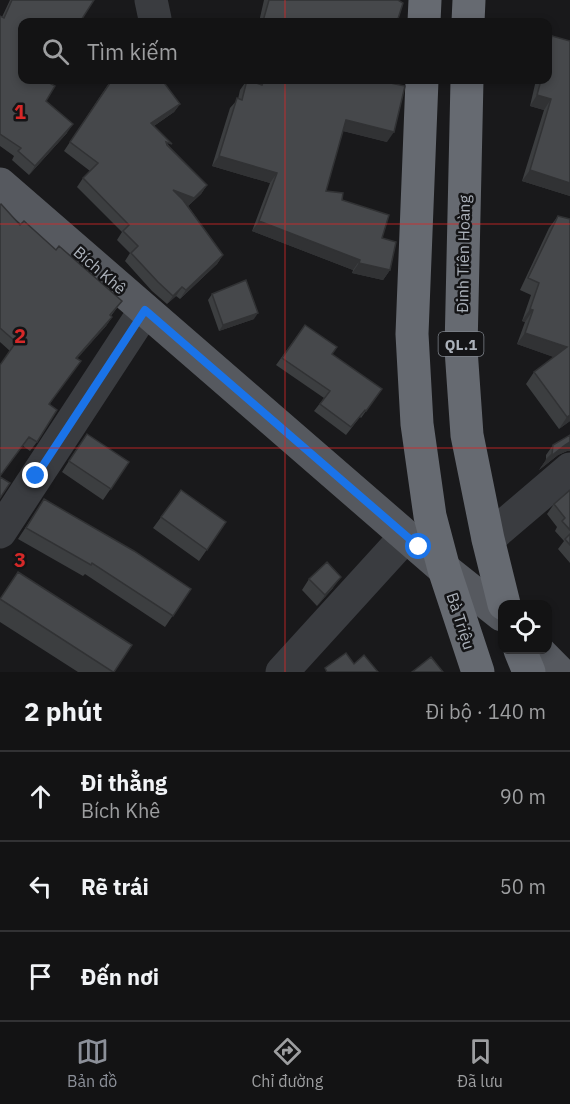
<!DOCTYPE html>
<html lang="vi">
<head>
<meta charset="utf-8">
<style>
	body { margin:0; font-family:"IBM Plex Sans",sans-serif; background:#1c1c1d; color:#f1f3f6 }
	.controls { position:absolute; right:18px; bottom:18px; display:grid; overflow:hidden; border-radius:12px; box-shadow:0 3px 9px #0003 }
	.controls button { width:54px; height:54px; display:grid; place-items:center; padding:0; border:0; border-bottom:2px solid #323234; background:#131314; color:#f1f3f6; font:30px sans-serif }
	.stop { position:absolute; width:18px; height:18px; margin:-14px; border:4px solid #1a73e8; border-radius:50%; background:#fff }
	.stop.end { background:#1a73e8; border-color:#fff; box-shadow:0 2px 6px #0008 }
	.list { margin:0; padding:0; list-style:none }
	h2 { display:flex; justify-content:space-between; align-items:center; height:78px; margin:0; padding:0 24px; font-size:26px }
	h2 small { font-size:20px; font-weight:400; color:#9d9ea0 }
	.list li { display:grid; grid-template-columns:39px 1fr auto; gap:18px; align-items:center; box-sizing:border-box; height:90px; padding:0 24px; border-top:2px solid #323234 }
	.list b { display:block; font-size:22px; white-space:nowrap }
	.list p { margin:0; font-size:20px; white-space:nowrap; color:#9d9ea0 }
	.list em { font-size:20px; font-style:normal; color:#9d9ea0 }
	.icon { flex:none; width:33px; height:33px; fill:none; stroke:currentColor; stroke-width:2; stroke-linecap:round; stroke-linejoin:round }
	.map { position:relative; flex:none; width:570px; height:672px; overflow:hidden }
	.search { position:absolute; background:#131314; box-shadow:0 3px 9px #0003; left:18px; right:18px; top:18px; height:66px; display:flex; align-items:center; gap:15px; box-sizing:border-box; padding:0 21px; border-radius:12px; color:#9d9ea0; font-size:22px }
	.sheet { height:348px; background:#131314 }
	nav { display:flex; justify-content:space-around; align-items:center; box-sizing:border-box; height:84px; border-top:2px solid #323234; background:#131314; font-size:16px; color:#9d9ea0 }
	nav a { display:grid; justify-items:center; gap:3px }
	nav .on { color:#8c9099 }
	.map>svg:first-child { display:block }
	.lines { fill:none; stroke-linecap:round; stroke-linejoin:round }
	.minor { stroke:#3a3c40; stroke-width:33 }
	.major { stroke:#56595f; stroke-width:33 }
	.highway { stroke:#666a71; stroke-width:33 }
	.wall { fill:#3c3e40 }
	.shaded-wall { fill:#313234 }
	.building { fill:#46484b; stroke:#313234; stroke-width:1.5 }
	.route { stroke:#1a73e8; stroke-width:8 }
	.grid { fill:none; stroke:#d62828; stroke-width:1.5; stroke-opacity:0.55 }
	.labels { text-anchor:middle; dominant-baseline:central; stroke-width:5; stroke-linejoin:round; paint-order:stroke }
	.shield { fill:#141416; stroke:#7e838a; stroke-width:1.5 }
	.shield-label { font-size:15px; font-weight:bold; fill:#acb2bb }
	.street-label { font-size:16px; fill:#acb2bb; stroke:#141416 }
	.grid-label { font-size:20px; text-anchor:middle; font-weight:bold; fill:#d62828; stroke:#141416; stroke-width:5; stroke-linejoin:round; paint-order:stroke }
</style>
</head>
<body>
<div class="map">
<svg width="570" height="672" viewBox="0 0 570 672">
	<rect width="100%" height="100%" fill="#19191b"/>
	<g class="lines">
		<path class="minor" d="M151 0 155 19
			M0 532 145 310
			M488 539 570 469
			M282 672 406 536"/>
		<path class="major" d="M0 184 444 569 502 615
			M537 650 559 672"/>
		<path class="highway" d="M424 22 425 0
			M468 22 469 0
			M422 80 412 334 417 424 430 516 444 569 478 672
			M467 80 461 349 467 435 488 539 504 604
			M520 650 529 672"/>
	</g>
	<path class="wall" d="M10 0H94L22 22 46 101 67 133 29 175 12 160 14 156 0 146V16L2 17Z
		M264 0H398L397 22H259Z
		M552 36 570 196 522 181 544 110 530 106 536 80H548V43Z
		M111 80 180 104 174 112 154 126 170 147 207 185 201 194 188 206 223 255 217 264 180 299 176 296 167 304 152 291 125 261 130 253 117 240 122 232 77 187 83 178 90 171 64 151Z
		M247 80 259 84 260 80H391L387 142 343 131 326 191 342 200 382 238 390 270 383 280 352 273 353 270 252 231 270 183 212 166 230 108 238 99 240 90Z
		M0 205 20 225 56 250 122 301 111 316 112 317 106 326 77 358 50 404 37 442 30 451 23 446 10 351 0 342Z
		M558 216 570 421 559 429 526 384 534 372 554 357 517 344 525 322 522 321 531 295 520 290 549 228Z
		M212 294 254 319 219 331 208 300Z
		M305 325 332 354 382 389 361 418 360 417 346 435 314 411 324 398 276 365Z
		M570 435V451H567L558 455 539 470 546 460V455L553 445Z
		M79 445 129 462 103 500 62 472Z
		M181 490 226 522 199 561 153 528Z
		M570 490V563L558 549 564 541 555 531 557 527 547 514 554 504Z
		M37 510 191 589 165 627 85 574 83 576 18 539Z
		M18 572 114 672H78L0 622V599Z
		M309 579 333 588 317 606 302 590Z"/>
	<path class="shaded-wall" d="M537 95 551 99 544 110 530 106Z
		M180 104 174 112 145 132 151 123Z
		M346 120 394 132 387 142 339 130Z
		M73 124 67 133 29 175 35 166Z
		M219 156 277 173 270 183 212 166Z
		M530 170 570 183V196L522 181Z
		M207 185 201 194 188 206 173 190Z
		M259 221 360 260 353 270 252 231Z
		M223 255 217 264 180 299 186 290Z
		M359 263 390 270 383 280 352 273Z
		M182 287 176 296 167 304 173 296Z
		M530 309 533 310 525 322 522 321Z
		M258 313 254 319 219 331 223 325Z
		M112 317 106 326 70 367 76 358Z
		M525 333 567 347 559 359 517 344Z
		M570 415V421L559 429 567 417Z
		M570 442V451H567L558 455 539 470 546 460 565 445Z
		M341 577 333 588 317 606 325 595Z"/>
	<path class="building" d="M12 0H94L80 22H22V80H44L55 86 46 101 73 124 35 166 18 151 21 148 0 134V16L4 18Z
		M269 0H398L403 3 397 22H269L263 21Z
		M552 36 570 41V183L530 170 551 99 537 95 541 80H548V54Z
		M112 80H162L180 104 151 123 172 144 166 142 167 145 207 185 194 198 173 190 183 200 223 255 186 290 182 287 173 296 158 282 131 253 138 246 123 231 129 225 83 178 98 163 70 142Z
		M247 80 262 85 264 80H391L390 83 405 86 394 132 346 120 326 191 343 193 342 200 389 215 382 238 396 242 390 270 359 263 360 260 259 221 277 173 219 156 237 98 242 100Z
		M1 204 20 225 24 221 56 250 59 246 122 301 110 315 112 317 76 358 81 361 49 404 57 410 37 442 29 437 0 476V365L16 342 0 328V205Z
		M558 216 570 219V415L567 417 534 372 567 347 525 333 533 310 530 309 539 283 528 278Z
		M246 280 258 313 223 325 212 294Z
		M305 325 337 347 332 354 382 389 366 411 365 410 351 427 320 404 330 391 282 358Z
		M87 434 129 462 111 489 69 461Z
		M570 435V442L565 445 546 460 552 454 553 445Z
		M0 477 10 483 0 498Z
		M181 490 226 522 207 550 161 517Z
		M570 490V530L562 521 565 518 554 504Z
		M44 499 134 551 191 589 173 616 92 563 91 565 26 528Z
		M570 534V545L565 539Z
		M327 562 341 577 325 595 309 579Z
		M18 572 132 645 114 672H113L0 599Z
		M346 653 354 664 364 655 378 672H327L325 668Z
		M431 657 443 672H412Z"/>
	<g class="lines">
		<path class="route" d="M36 476 145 310 419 547"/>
	</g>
	<path class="grid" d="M285 0V22M285 80V672M0 224H570M0 448H570"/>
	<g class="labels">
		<rect class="shield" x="438.5" y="332" width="45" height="24" rx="4.5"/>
		<g class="shield-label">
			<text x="461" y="344">QL.1</text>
		</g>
		<g class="street-label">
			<text transform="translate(463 254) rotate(-89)">Đinh Tiên Hoàng</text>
			<text transform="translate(100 270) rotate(41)">Bích Khê</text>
			<text transform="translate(461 621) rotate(72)">Bà Triệu</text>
		</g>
	</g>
	<g class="grid-label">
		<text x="20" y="119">1</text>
		<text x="20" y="343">2</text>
		<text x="20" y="567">3</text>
	</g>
</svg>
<div class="controls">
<button><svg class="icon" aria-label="locate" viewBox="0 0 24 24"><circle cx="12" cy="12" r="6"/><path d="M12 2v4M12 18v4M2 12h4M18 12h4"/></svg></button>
</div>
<div class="stop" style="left:419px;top:547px"></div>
<div class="stop end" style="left:36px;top:476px"></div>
<div class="search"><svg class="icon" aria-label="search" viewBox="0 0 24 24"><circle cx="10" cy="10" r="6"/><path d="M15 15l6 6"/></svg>Tìm kiếm</div>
</div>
<section class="sheet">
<h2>2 phút<small>Đi bộ · 140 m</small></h2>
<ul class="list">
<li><svg class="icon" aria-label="ahead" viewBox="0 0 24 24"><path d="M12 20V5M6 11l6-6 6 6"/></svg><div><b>Đi thẳng</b><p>Bích Khê</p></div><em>90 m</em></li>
<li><svg class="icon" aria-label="left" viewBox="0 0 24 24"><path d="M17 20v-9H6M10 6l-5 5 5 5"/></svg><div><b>Rẽ trái</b></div><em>50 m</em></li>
<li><svg class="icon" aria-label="arrive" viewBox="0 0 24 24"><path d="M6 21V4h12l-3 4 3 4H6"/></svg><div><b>Đến nơi</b></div></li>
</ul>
</section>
<nav>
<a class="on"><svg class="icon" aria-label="map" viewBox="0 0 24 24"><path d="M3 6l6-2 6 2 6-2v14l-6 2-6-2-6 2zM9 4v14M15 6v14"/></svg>Bản đồ</a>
<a><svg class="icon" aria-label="directions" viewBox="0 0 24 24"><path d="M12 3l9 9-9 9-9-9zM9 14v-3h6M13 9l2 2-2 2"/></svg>Chỉ đường</a>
<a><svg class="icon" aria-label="saved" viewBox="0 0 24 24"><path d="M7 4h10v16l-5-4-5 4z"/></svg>Đã lưu</a>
</nav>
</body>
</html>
